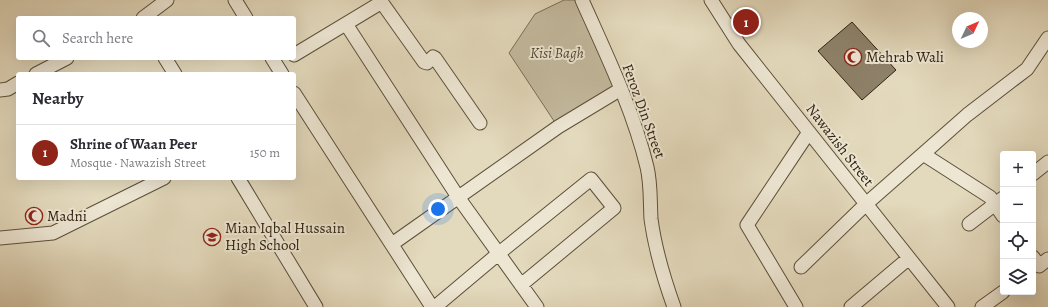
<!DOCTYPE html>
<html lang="en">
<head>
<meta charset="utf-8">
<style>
	body { margin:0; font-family:Alegreya,serif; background:#f7f7f7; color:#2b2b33 }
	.controls { position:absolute; right:12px; bottom:12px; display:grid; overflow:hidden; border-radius:4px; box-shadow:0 4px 16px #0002 }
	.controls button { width:36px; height:36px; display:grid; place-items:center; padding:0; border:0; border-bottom:1px solid #e1e1e2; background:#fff; color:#2b2b33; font:20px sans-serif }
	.compass { position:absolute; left:952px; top:12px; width:36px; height:36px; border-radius:50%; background:#fff; box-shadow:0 4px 16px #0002; rotate:46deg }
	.you { position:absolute; left:438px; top:209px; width:14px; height:14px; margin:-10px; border:3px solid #fff; border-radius:50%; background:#1a73e8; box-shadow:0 0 0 6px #1a73e833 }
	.badge { display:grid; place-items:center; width:26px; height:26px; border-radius:50%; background:#8f2418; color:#fff; font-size:13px; font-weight:700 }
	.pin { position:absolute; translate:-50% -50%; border:2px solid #fff; box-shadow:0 1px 4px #0006 }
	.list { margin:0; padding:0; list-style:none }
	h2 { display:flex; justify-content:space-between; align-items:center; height:52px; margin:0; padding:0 16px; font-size:17px }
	h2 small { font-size:13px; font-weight:400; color:#7c7c81 }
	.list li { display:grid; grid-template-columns:26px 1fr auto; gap:12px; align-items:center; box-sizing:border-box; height:56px; padding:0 16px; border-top:1px solid #e1e1e2 }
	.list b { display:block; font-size:15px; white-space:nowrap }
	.list p { margin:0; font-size:13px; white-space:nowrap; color:#7c7c81 }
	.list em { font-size:13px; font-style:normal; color:#7c7c81 }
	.icon { flex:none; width:22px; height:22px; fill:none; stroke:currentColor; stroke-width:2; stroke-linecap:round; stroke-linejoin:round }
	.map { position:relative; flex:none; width:1048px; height:307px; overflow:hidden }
	.search { position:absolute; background:#fff; box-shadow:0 4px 16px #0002; left:16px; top:16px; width:280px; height:44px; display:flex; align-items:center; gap:10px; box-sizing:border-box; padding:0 14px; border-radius:4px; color:#7c7c81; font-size:15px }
	.panel { position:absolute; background:#fff; box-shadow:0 4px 16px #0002; left:16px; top:72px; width:280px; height:108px; border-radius:4px }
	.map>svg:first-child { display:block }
	.park { fill:#c4ba9f; stroke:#7a6e58 }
	.building { fill:#8d8169; stroke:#2f2210 }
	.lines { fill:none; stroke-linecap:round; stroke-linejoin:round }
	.minor-casing { stroke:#5c503b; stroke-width:15 }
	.minor { stroke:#ede6d3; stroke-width:13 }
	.labels { text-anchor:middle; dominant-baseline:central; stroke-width:4; stroke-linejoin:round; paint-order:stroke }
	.park-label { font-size:15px; font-style:italic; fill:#544834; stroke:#ede6d3 }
	.poi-label { font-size:15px; fill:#2f2210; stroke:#ede6d3; text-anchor:start }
	.street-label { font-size:15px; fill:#2f2210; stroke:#ede6d3 }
</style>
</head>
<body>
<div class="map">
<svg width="1048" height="307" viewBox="0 0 1048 307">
	<rect width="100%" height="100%" fill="#e3d9bc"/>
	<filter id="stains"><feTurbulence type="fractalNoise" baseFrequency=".005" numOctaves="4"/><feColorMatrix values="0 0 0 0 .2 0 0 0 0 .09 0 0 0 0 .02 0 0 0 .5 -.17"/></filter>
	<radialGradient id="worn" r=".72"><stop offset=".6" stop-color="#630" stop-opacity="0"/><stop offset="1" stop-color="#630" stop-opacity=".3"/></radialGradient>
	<path class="park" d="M564 0H575L621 89 558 127 509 53 535 14Z"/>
	<path class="building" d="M852 22 896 70 862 100 818 51Z"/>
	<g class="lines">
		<defs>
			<path id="minor" d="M235 0 246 18
				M380 0 424 62 427 63 433 57 435 58 480 123
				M582 0C606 54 633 109 647 167 651 183 650 202 651 219 655 249 664 279 674 307
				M711 0 739 44 948 307
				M143 18 167 0
				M346 24 458 197 537 307
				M294 55 382 2
				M165 58 175 74
				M272 58 282 74
				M36 74 67 58
				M0 90 8 89 18 83
				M294 93 432 307
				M923 154 990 197 1003 216
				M1033 174 1048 162
				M238 178 316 307
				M969 224 1003 198
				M0 238 53 233 164 178
				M392 244 558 127 621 89
				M1033 257 1039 266 1048 259
				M801 267 866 204 923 154 967 115 1027 69 1048 38
				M435 307 498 254 591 179 614 208 521 285
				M796 307 747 225 809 132
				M851 307 909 258
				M982 307 1003 292"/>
		</defs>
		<use href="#minor" class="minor-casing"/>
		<use href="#minor" class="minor"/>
	</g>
	<defs>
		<symbol id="mosque-ring" viewBox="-11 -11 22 22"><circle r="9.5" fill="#ede6d3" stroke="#8f2418" stroke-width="1.5"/><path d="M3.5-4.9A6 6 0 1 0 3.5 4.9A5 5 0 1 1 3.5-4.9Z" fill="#8f2418"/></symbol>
		<symbol id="school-ring" viewBox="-11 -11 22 22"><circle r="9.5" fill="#ede6d3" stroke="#8f2418" stroke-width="1.5"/><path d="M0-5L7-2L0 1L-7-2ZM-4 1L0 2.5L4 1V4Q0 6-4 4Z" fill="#8f2418"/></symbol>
	</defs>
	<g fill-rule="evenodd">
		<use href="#mosque-ring" x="843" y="47" width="20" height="20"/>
		<use href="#mosque-ring" x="24" y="206" width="20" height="20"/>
		<use href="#school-ring" x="202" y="227" width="20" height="20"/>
	</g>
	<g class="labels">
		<g class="park-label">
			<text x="557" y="53">Kisi Bagh</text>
		</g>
		<g class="poi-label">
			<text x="866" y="57">Mehrab Wali</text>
			<text x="47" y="216">Madni</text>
			<text x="225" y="228">Mian Iqbal Hussain<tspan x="225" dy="17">High School</tspan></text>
		</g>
		<g class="street-label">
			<text transform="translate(644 111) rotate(70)">Feroz Din Street</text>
			<text transform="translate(840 145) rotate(52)">Nawazish Street</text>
		</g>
	</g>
	<rect width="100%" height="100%" filter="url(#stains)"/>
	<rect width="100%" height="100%" fill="url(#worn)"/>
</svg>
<div class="controls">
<button>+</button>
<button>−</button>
<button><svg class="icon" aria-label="locate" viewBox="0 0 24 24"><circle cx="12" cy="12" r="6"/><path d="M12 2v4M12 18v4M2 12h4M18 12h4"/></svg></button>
<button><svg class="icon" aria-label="layers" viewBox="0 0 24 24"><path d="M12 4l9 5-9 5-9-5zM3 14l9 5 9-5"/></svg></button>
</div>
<svg class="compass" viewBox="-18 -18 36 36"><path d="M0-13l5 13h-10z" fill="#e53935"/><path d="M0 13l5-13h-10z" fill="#7c7c81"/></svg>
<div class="you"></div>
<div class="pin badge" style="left:746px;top:22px">1</div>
<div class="search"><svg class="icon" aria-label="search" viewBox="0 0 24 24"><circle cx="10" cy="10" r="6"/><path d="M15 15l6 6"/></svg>Search here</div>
<section class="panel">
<h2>Nearby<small></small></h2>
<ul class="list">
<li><span class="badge">1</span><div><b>Shrine of Waan Peer</b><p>Mosque · Nawazish Street</p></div><em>150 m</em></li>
</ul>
</section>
</div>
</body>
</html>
